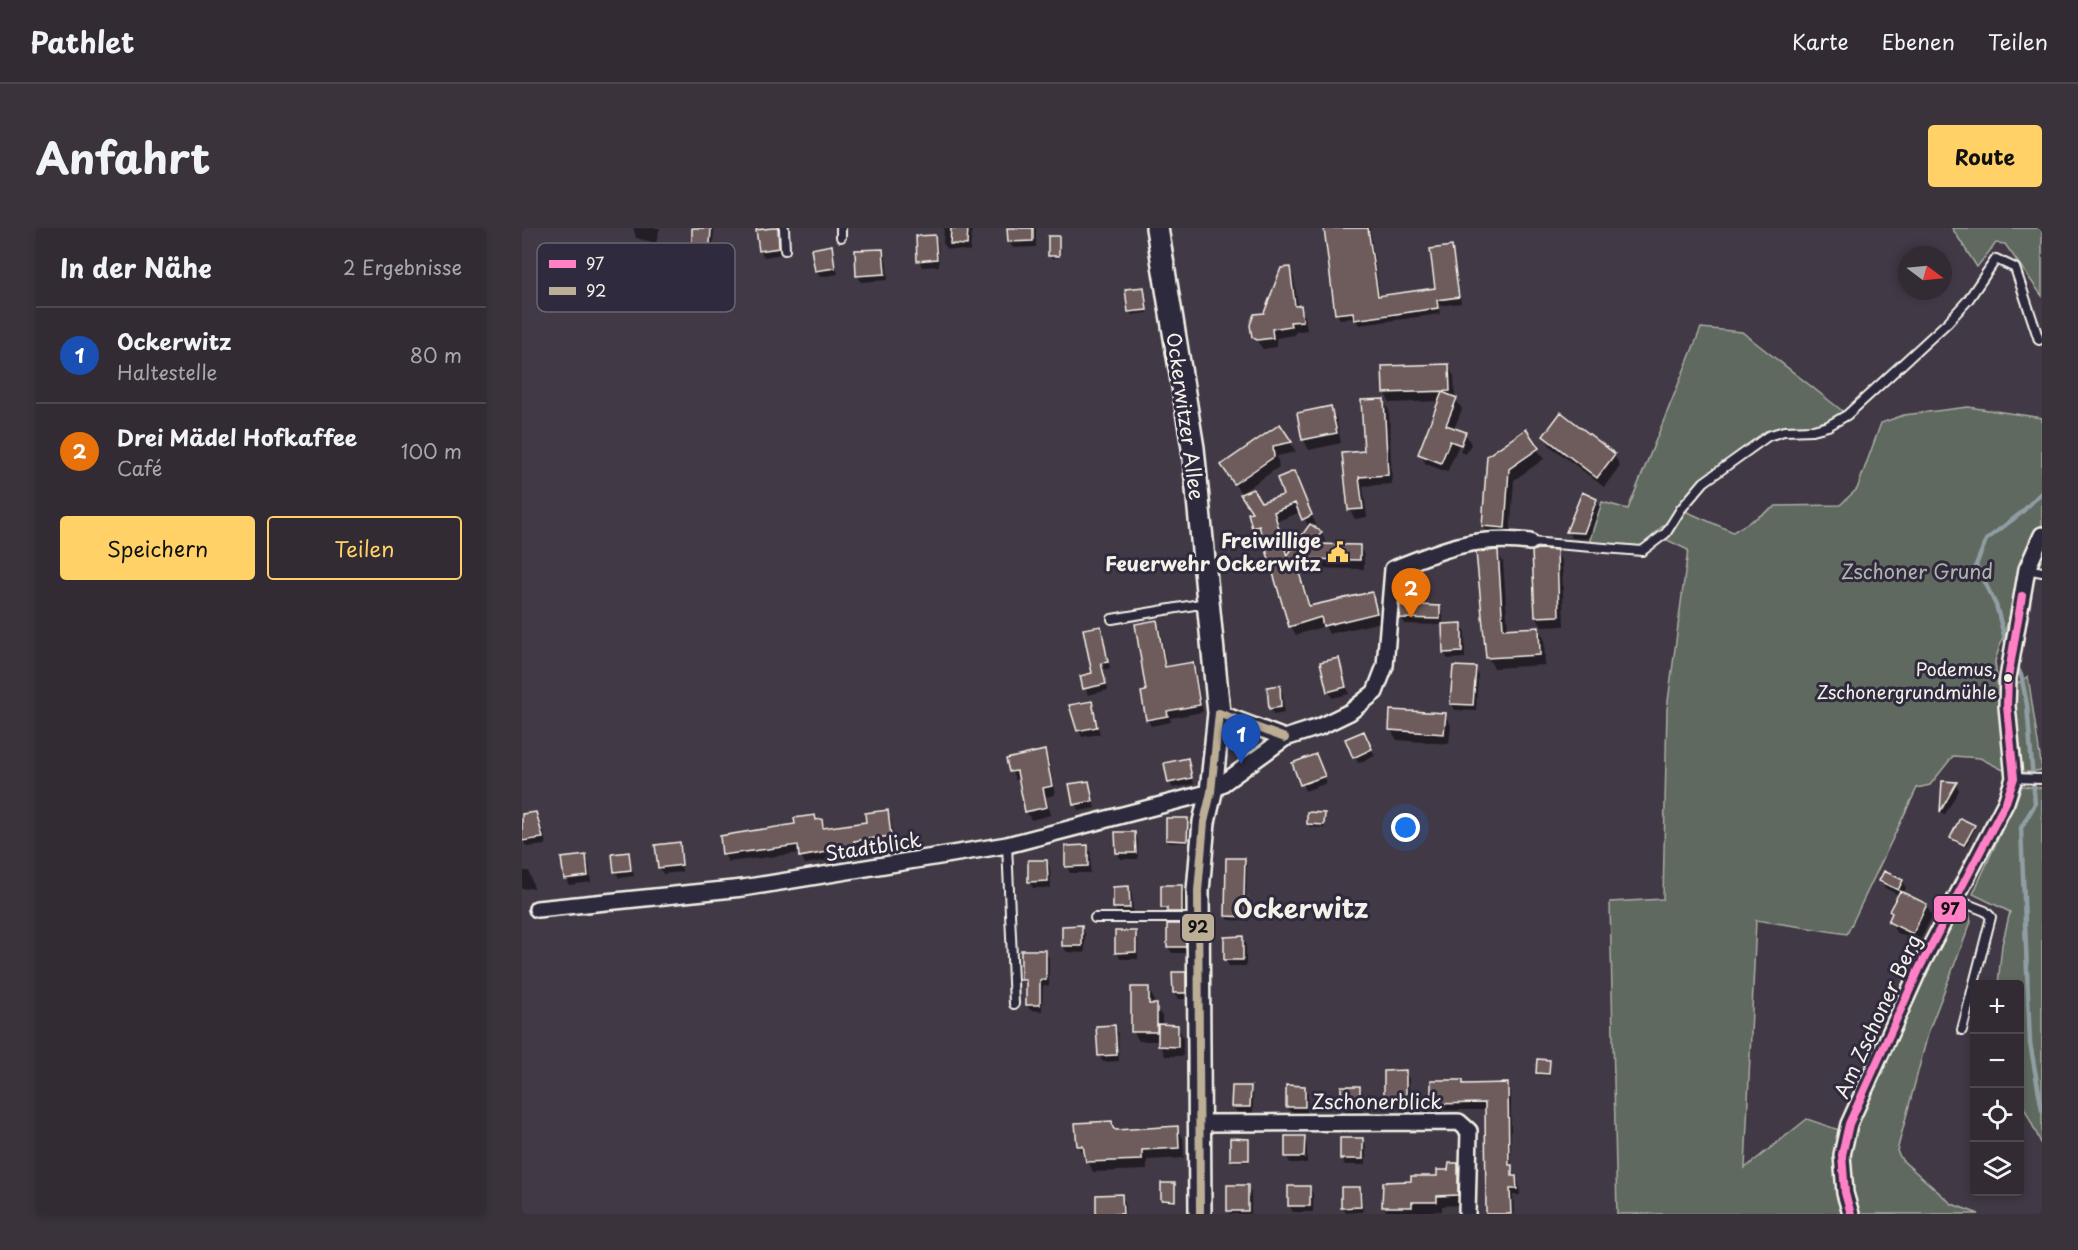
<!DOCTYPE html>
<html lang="de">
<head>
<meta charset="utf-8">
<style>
	body { margin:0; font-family:"Playpen Sans",sans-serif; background:#3a333c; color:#f1f3f6 }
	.controls { position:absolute; right:18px; bottom:18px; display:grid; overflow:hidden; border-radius:6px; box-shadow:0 3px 9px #0003 }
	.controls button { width:54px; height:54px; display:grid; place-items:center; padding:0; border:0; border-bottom:2px solid #4d474f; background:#322b34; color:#f1f3f6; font:30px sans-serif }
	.compass { position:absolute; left:1376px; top:18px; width:54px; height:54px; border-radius:50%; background:#322b34; box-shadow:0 3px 9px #0003; rotate:106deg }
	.you { position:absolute; left:884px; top:600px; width:21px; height:21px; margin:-15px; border:4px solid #fff; border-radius:50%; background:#1a73e8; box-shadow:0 0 0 9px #1a73e833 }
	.badge { display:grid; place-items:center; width:39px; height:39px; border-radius:50%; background:#ffd166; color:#fff; font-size:20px; font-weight:700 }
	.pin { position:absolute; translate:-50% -50px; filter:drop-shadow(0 2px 3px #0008) }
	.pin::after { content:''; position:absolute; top:32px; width:21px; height:18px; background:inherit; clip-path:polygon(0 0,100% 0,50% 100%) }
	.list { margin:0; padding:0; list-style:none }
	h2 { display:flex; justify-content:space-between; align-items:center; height:78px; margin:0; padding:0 24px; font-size:26px }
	h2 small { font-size:20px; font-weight:400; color:#a8a7ac }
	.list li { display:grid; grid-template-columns:39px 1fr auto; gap:18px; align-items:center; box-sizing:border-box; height:96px; padding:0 24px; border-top:2px solid #4d474f }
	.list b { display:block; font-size:22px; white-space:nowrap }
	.list p { margin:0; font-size:20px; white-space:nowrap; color:#a8a7ac }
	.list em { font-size:20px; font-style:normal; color:#a8a7ac }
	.actions { display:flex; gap:12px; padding:18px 24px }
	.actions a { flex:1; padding:14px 0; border:2px solid #ffd166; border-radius:6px; text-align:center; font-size:21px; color:#ffd166 }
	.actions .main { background:#ffd166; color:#111 }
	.icon { flex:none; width:33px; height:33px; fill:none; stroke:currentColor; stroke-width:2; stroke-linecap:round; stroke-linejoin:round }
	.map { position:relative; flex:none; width:1520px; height:986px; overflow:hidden; border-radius:6px }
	header { display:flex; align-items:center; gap:36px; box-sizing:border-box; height:84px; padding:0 30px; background:#322b34; border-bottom:2px solid #4d474f }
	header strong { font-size:28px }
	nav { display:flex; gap:33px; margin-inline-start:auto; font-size:21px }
	.intro { display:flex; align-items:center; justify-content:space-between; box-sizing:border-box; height:144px; padding:0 36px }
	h1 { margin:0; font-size:42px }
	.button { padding:15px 27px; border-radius:6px; background:#ffd166; color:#111; font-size:21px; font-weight:700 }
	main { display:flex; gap:36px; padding:0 36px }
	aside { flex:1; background:#322b34; border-radius:6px; box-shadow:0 3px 9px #0003 }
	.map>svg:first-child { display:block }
	.green { fill:#5e695e; stroke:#a9ada3; stroke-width:1.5 }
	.shadow { fill:#0007; fill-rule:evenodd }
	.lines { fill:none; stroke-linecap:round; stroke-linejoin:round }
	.stream { stroke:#909ea4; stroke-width:4.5 }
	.building { fill:#6e5b5b; stroke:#f4f1e8; stroke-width:1.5 }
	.lane-casing { stroke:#f4f1e8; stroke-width:12 }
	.street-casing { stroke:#f4f1e8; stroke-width:20 }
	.secondary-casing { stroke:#f4f1e8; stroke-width:26 }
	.lane { stroke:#2f2a3d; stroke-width:8 }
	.street { stroke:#2f2a3d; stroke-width:15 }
	.secondary { stroke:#2f2a3d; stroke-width:21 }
	.bus-1-casing { stroke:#2f2a3d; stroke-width:12 }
	.bus-2-casing { stroke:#2f2a3d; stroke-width:12 }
	.bus-1 { stroke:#ff80c5; stroke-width:8 }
	.bus-2 { stroke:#bcae94; stroke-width:8 }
	.bus-dot { fill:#f4f1e8; stroke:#2f2a3d; stroke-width:2 }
	.labels { text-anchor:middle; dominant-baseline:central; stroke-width:6; stroke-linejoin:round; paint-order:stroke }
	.bus-label { font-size:18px; fill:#f4f1e8; stroke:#2f2a3d; text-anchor:end }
	.street-label { font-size:20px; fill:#f4f1e8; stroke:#2f2a3d }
	.poi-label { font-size:20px; font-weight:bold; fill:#f4f1e8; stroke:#2f2a3d; text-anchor:end }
	.park-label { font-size:20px; fill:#b0b4aa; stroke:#2f2a3d }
	.district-label { font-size:26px; font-weight:bold; fill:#f4f1e8; stroke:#2f2a3d }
	.key { fill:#2f2a3d; stroke:#6a6670; stroke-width:1.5 }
	.key-label { font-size:16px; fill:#f4f1e8 }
	.line-badge { stroke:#2f2a3d; stroke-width:2 }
	.pale-badge-label { font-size:16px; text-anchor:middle; font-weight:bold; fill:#111 }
</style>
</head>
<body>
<header>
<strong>Pathlet</strong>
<nav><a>Karte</a><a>Ebenen</a><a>Teilen</a></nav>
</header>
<div class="intro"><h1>Anfahrt</h1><a class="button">Route</a></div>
<main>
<aside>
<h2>In der Nähe<small>2 Ergebnisse</small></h2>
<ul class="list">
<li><span class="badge" style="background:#1a4fb4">1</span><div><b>Ockerwitz</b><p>Haltestelle</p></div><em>80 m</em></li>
<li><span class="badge" style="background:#e8710a">2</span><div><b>Drei Mädel Hofkaffee</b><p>Café</p></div><em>100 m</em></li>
</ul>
<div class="actions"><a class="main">Speichern</a><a>Teilen</a></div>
</aside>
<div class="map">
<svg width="1520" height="986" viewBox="0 0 1520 986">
	<rect width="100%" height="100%" fill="#423946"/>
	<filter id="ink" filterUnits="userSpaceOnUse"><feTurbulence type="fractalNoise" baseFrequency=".0167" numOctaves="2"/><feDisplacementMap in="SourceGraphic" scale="12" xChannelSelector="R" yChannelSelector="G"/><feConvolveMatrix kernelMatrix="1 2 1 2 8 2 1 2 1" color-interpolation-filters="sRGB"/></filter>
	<g filter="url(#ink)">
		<path class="green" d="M1430 0H1520V68L1483 16 1474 15 1455 39Z
			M1179 100 1220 104 1323 185C1313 190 1304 196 1293 198 1278 202 1258 197 1244 205 1194 233 1161 283 1118 319L1067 315 1080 274 1106 281Z
			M1446 179 1520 190V297L1515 304 1473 433 1485 544 1458 530 1431 528 1408 557 1395 560 1325 706 1234 692 1223 940 1285 891 1320 903 1324 986H1095L1088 674 1141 671 1145 481 1166 322 1143 311 1163 283 1211 304 1254 278 1318 277 1335 261 1359 195 1382 187Z
			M1506 448 1520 542 1499 545 1490 459Z
			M1500 558 1520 560V917L1498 871V756H1476L1480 717 1488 684 1451 666Z
			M1441 679 1446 681 1449 694 1407 802 1375 923 1380 932 1430 976 1457 986H1333L1325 927 1330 907 1375 799 1436 680Z"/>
		<path class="shadow" d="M111 0H138L134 15 114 10Z
			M172 0H192L191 23 175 22 171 16Z
			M422 0H450L448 23 425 21 421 15Z
			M487 0H514V19L491 20 487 13Z
			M803 0H848L858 69 915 61 929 20 932 26 939 75 917 78 918 86 837 97 833 90 818 91 815 86Z
			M255 1 259 7 260 26 242 29 238 22Z
			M412 8 416 15 417 38 400 39 397 32Z
			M536 9 537 30H529L527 27Z
			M309 19 316 46 298 49 295 43Z
			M360 22 364 29 366 52 339 54 336 47Z
			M767 40 772 50 776 79 783 88 785 102 773 104V107L754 110 755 119 741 121 731 108Z
			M621 60 625 85 609 87 605 62Z
			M926 138 932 148 933 170 940 181 932 201 943 205 949 216 944 226 938 224 943 210H940L925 244 904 236 898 226 918 173 868 175 862 164Z
			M861 173 867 182 870 256 841 258 845 289 833 291 828 282 843 225Z
			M808 179 814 189 819 215 787 222 782 212Z
			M758 198 774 224 755 228 757 239 719 265 706 247Z
			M1003 203 1022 231 992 252 988 309 968 308 962 298Z
			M1022 208 1092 227 1098 238 1082 259 1028 218Z
			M776 254 794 297 790 298 799 305 804 314 801 318H837L842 327V341L777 340 789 379 849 365 859 394 807 406 803 398 774 407 769 398 742 307 737 308 732 299V285L739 276 764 268ZM779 284 787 300 766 328 756 293Z
			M1074 272 1078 278 1066 311 1050 310 1046 303Z
			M975 324 981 334 986 402 1016 400 1022 410 1023 437 972 440 966 430 956 326Z
			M1034 324 1040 334 1042 398 1020 399 1014 388Z
			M918 379 921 386V397L882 396 878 389Z
			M635 394 638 400 645 440 670 435 674 442 681 484 648 490 649 494 629 498 626 492V464Z
			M939 396 943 403V430L926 431 922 425Z
			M578 399 588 440 581 442 586 462 566 467 560 449 571 446Z
			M816 431 827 466 810 470 807 463Z
			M953 440 956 447 954 483 933 482 930 476Z
			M757 459 761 466 762 485 752 487 748 480Z
			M570 475 578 506 560 509 557 502Z
			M870 484 923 487 929 497 927 516 875 512 869 502Z
			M845 512 853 528 836 535 833 529Z
			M522 524 527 532 533 567 524 569 529 587 509 592 504 583 498 551 493 552 486 532Z
			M665 531 672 556 651 560 647 554Z
			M797 534 805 555 783 563 772 536Z
			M566 554 573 580 557 583 553 576Z
			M1421 555 1434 556 1437 562 1422 588 1419 583Z
			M365 583 369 591 372 616 336 621 337 627 283 636 278 625 206 634 202 626 293 589 295 593H299L304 601 346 595Z
			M13 586 22 605 24 617 5 619 1 613 0 588Z
			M802 587 803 600 788 599 786 596Z
			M665 592 666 615H647L645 612Z
			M1452 598 1453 601 1444 619 1431 613 1430 610Z
			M612 605 616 612V631H599L595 625Z
			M157 616 160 621H157L160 644 141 646 137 640Z
			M565 619 569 625 568 645H548L545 639Z
			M106 625 112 648 97 650 93 643Z
			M63 628 67 635 69 654 47 657 43 650Z
			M722 632 725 636 724 671 728 676 727 693 707 692 704 687Z
			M525 634 528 640 529 660H511L507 653Z
			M0 643H7L12 660 0 661Z
			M1359 653H1380L1384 660 1381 666 1404 677 1410 688 1397 715 1374 704 1368 693 1377 667 1363 660Z
			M659 659 663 665V690H650L641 680Z
			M607 660 610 666 611 686H596L593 680Z
			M659 698 666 707V725H650L646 719Z
			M559 699 563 705V725L545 724 541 718Z
			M613 704 616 711V731H598L595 724Z
			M720 710 724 716V738H707L704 732Z
			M523 724 527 729V758H521L520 783 508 782 505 777 506 758 501 752Z
			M663 746 667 752V771H656L652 765Z
			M626 761 632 771V778L640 788V798L655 799 661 809V828H643L637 813H617L611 803Z
			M592 799 596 805 597 833 581 834 577 827Z
			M1027 833 1028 848 1017 847 1015 845Z
			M883 844 887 850V877H868L864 871Z
			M911 853 940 854 942 857 985 856 989 863V939L997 956 998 967H991L992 986H966L964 882H914L910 876Z
			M728 859 731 866V885H715L711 878Z
			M782 859 786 866 785 885H769L765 878Z
			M838 859 841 866V885H824L821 878Z
			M589 894 595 903 655 900 661 910 662 930 625 932V942L571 944 564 928 556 918Z
			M782 910 785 916V935H768L765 929Z
			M840 911 844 918V937H823L820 931Z
			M726 912 727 934H711L709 931Z
			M936 937 941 947V977L920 978V983L866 986 862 979 891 955 916 950Z
			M652 956 653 975 642 974 640 972Z
			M726 959 729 965V986H708L706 982Z
			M787 959 791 966V984H771L767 977Z
			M837 960 840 966 841 984 824 985 821 979Z
			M599 967 603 974V986H576Z"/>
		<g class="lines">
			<path class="stream" d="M1486 422 1474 377 1454 337 1464 312 1499 285 1520 264
				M1494 437 1499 447 1505 477 1513 576 1499 600 1508 815 1520 882"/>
		</g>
		<path class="building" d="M170 0H189L188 17 170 16Z
			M250 0H256L257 20 237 23 234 2Z
			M429 0H446L445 17 428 16Z
			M485 0H511V13L486 14Z
			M802 0H846L856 68 913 60 908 21 930 18 937 69 915 72 916 80 832 92 831 84 813 86Z
			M413 7 415 31 395 33 394 8Z
			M526 8H537V28H526Z
			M310 17 313 40 293 43 289 21Z
			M361 21 363 46 334 48 333 22Z
			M768 39 773 78 779 77 781 93 768 94 769 98 750 101 751 110 735 112 730 109 728 97 732 86 742 85 759 40Z
			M622 59 625 82 606 84 603 61Z
			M927 136 928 163 861 165 860 138Z
			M920 164 935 170 924 197 944 204 939 217 928 213 919 235 896 226Z
			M862 171 866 247 837 249 841 281 826 282 820 225 842 223 839 172Z
			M809 178 815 205 780 212 775 185Z
			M1039 184 1093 226 1075 250 1021 208Z
			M758 196 770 214 751 218 752 229 712 256 699 237Z
			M1004 201 1017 220 987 241 983 300 960 298 965 228Z
			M772 243 790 287 780 292 773 275 752 284 765 328 788 296 800 304 791 316 838 317V332L773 331 787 378 850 364 855 385 801 398 799 389 767 399 737 298 730 300 726 285 730 284 718 266 731 261 739 274 761 267 755 250Z
			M1060 264 1075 271 1062 305 1044 304Z
			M1015 321 1035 322 1037 388 1013 389 1010 323Z
			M976 322 981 401 1017 399 1018 427 964 430 954 324Z
			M878 376 918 378V391L877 390Z
			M635 392 643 439 671 434 678 477 645 483 646 488 624 492 619 464 624 463 613 396Z
			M940 395V424L921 425 920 396Z
			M579 398 586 434 579 435 584 456 561 461 558 448 570 445 561 401Z
			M817 430 824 459 805 464 798 434Z
			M931 438 954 439 951 477 928 476Z
			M758 457 759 479 747 481 745 459Z
			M570 473 575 499 555 503 547 477Z
			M868 482 924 485 922 506 867 502Z
			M842 503 850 521 831 530 823 511Z
			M523 522 530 558 521 560 525 579 503 584 495 543 487 544 484 531Z
			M794 526 803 548 778 557 770 535Z
			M666 530 670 550 646 555 642 535Z
			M567 553 571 573 551 577 547 556Z
			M1420 553 1435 554 1418 584Z
			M366 582 369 608 332 613 333 619 277 629 276 617 200 627 198 608 273 596 272 590 293 587 294 592 300 591 301 600 344 594 343 585Z
			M14 584 21 610 0 613V586Z
			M785 584 803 585 802 597 785 596Z
			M644 590H666L665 613 644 612Z
			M1438 590 1453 597 1442 617 1428 610Z
			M593 604H613L614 625H594Z
			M158 614 160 637 136 640 133 617Z
			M566 617V638L543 639V618Z
			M107 624 109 642 92 644 90 626Z
			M64 627 66 648 42 651 39 630Z
			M704 630H723L722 670H726L725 689 703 688Z
			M506 632H525L526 653 506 654Z
			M1362 643 1381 652 1376 662 1357 653Z
			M639 657H660V684H645V680H639Z
			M607 658 608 680H591V659Z
			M1378 663 1405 676 1391 706 1366 694 1370 685 1367 683Z
			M645 696H660V699H663L664 719H645Z
			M560 697V718H540V698Z
			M593 703H614V724L593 725Z
			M721 708V732H702V709Z
			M499 722H524V752H518V777H504V752H499Z
			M650 744H664V765H651Z
			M609 759H627V776H635V804H609Z
			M636 796 656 797V819L636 818Z
			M593 797 595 827 576 828 574 798Z
			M1015 831 1028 832 1027 846 1014 845Z
			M884 842V870L862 871V843Z
			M909 852H941V856L986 855 987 937H990V948H994L995 961H988L989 986H964L963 875 909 876Z
			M764 857 783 858V879H764Z
			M710 858H729L728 879H709Z
			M819 858H838V879H819Z
			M590 893 591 900 594 902 656 898 657 920 620 922V932L564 934 561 918H555L553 895Z
			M763 908H783L782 929H763Z
			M708 910 727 911V932H708Z
			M818 910H841V931H818Z
			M927 935H936V967L915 968V974H890V979H860L861 954 889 953V948H915V942H926Z
			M639 955H653V973L639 972Z
			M705 957H726V983H705Z
			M766 958H788V978H766Z
			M819 959H838L839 979 819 980Z
			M600 966 601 986H574V967Z"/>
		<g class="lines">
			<defs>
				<path id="lane" d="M262 0 263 22
					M319 0V9
					M1008 314 1120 323 1144 305 1159 281 1182 254 1246 208 1262 203 1291 202 1306 198 1325 187 1426 94 1446 72 1474 31 1493 40 1517 112
					M1505 341 1520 344
					M590 391 684 375
					M1492 550 1520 551
					M485 617 492 776
					M1435 672 1463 683 1469 689 1440 802
					M573 690H675"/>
				<path id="street" d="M697 485 763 510
					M15 681 221 660 485 617 689 564 763 510 797 499 828 484 853 464 863 438 871 341C921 321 954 307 1008 314
					M676 895 937 894 947 903 945 986
					M1329 986 1323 965 1320 927 1327 896 1398 739 1484 574 1492 550 1485 478 1486 450 1505 341 1520 307"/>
				<path id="secondary" d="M635 0 671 220 697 485 689 564 682 594 676 663 678 986"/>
			</defs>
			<use href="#lane" class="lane-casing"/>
			<use href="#street" class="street-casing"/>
			<use href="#secondary" class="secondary-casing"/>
			<use href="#lane" class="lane"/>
			<use href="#street" class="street"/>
			<use href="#secondary" class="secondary"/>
			<defs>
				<path id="bus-1" d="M1329 986 1323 965 1320 927 1327 896 1398 739 1484 574 1492 550 1485 478 1486 450 1500 368"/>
				<path id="bus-2" d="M678 986 676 663 682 594 689 564 697 485 763 510"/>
			</defs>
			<use href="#bus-1" class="bus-1-casing"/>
			<use href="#bus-2" class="bus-2-casing"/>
			<use href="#bus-1" class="bus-1"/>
			<use href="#bus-2" class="bus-2"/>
		</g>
	</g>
	<defs>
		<symbol id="civic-bare" viewBox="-9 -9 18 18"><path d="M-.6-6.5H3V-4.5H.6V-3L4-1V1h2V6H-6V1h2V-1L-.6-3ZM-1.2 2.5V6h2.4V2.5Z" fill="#ffd166" stroke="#2f2a3d" stroke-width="2.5" paint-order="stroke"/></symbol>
	</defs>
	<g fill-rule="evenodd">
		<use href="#civic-bare" x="801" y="309" width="30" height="30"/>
	</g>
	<circle class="bus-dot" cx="1486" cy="450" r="5"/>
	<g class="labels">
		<g class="bus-label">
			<text x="1475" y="440">Podemus,<tspan x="1475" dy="23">Zschonergrundmühle</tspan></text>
		</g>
		<g class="street-label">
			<text transform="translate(664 188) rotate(82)">Ockerwitzer Allee</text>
			<text transform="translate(351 618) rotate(-9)">Stadtblick</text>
			<text transform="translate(1355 788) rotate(-65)">Am Zschoner Berg</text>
			<text x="855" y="873">Zschonerblick</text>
		</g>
		<g class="poi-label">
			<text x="799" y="312">Freiwillige<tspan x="799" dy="23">Feuerwehr Ockerwitz</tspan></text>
		</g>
		<g class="park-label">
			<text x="1395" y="343">Zschoner Grund</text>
		</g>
		<g class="district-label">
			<text x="779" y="679">Ockerwitz</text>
		</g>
	</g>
	<rect x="15" y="15" width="198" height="69" rx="9" class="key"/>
	<rect x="27" y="32" width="27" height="8" fill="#ff80c5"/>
	<rect x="27" y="59" width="27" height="8" fill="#bcae94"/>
	<g class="key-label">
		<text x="64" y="42">97</text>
		<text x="64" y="69">92</text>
	</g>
	<g class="line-badge">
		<rect x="1411" y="667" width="34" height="28" rx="6" fill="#ff80c5"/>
		<rect x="659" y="685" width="34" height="29" rx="6" fill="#bcae94"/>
	</g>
	<g class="pale-badge-label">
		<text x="1428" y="687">97</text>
		<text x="676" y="705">92</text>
	</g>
</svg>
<div class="controls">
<button>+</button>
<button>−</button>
<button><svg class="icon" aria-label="locate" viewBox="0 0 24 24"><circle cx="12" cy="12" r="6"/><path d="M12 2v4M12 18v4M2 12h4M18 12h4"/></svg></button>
<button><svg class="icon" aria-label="layers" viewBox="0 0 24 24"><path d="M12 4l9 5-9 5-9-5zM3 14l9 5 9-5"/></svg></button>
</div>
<svg class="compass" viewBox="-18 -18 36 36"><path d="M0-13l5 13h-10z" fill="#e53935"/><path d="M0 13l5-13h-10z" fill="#a8a7ac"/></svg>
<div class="you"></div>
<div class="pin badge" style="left:719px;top:536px;background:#1a4fb4">1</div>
<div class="pin badge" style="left:889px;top:390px;background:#e8710a">2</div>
</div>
</main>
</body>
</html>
